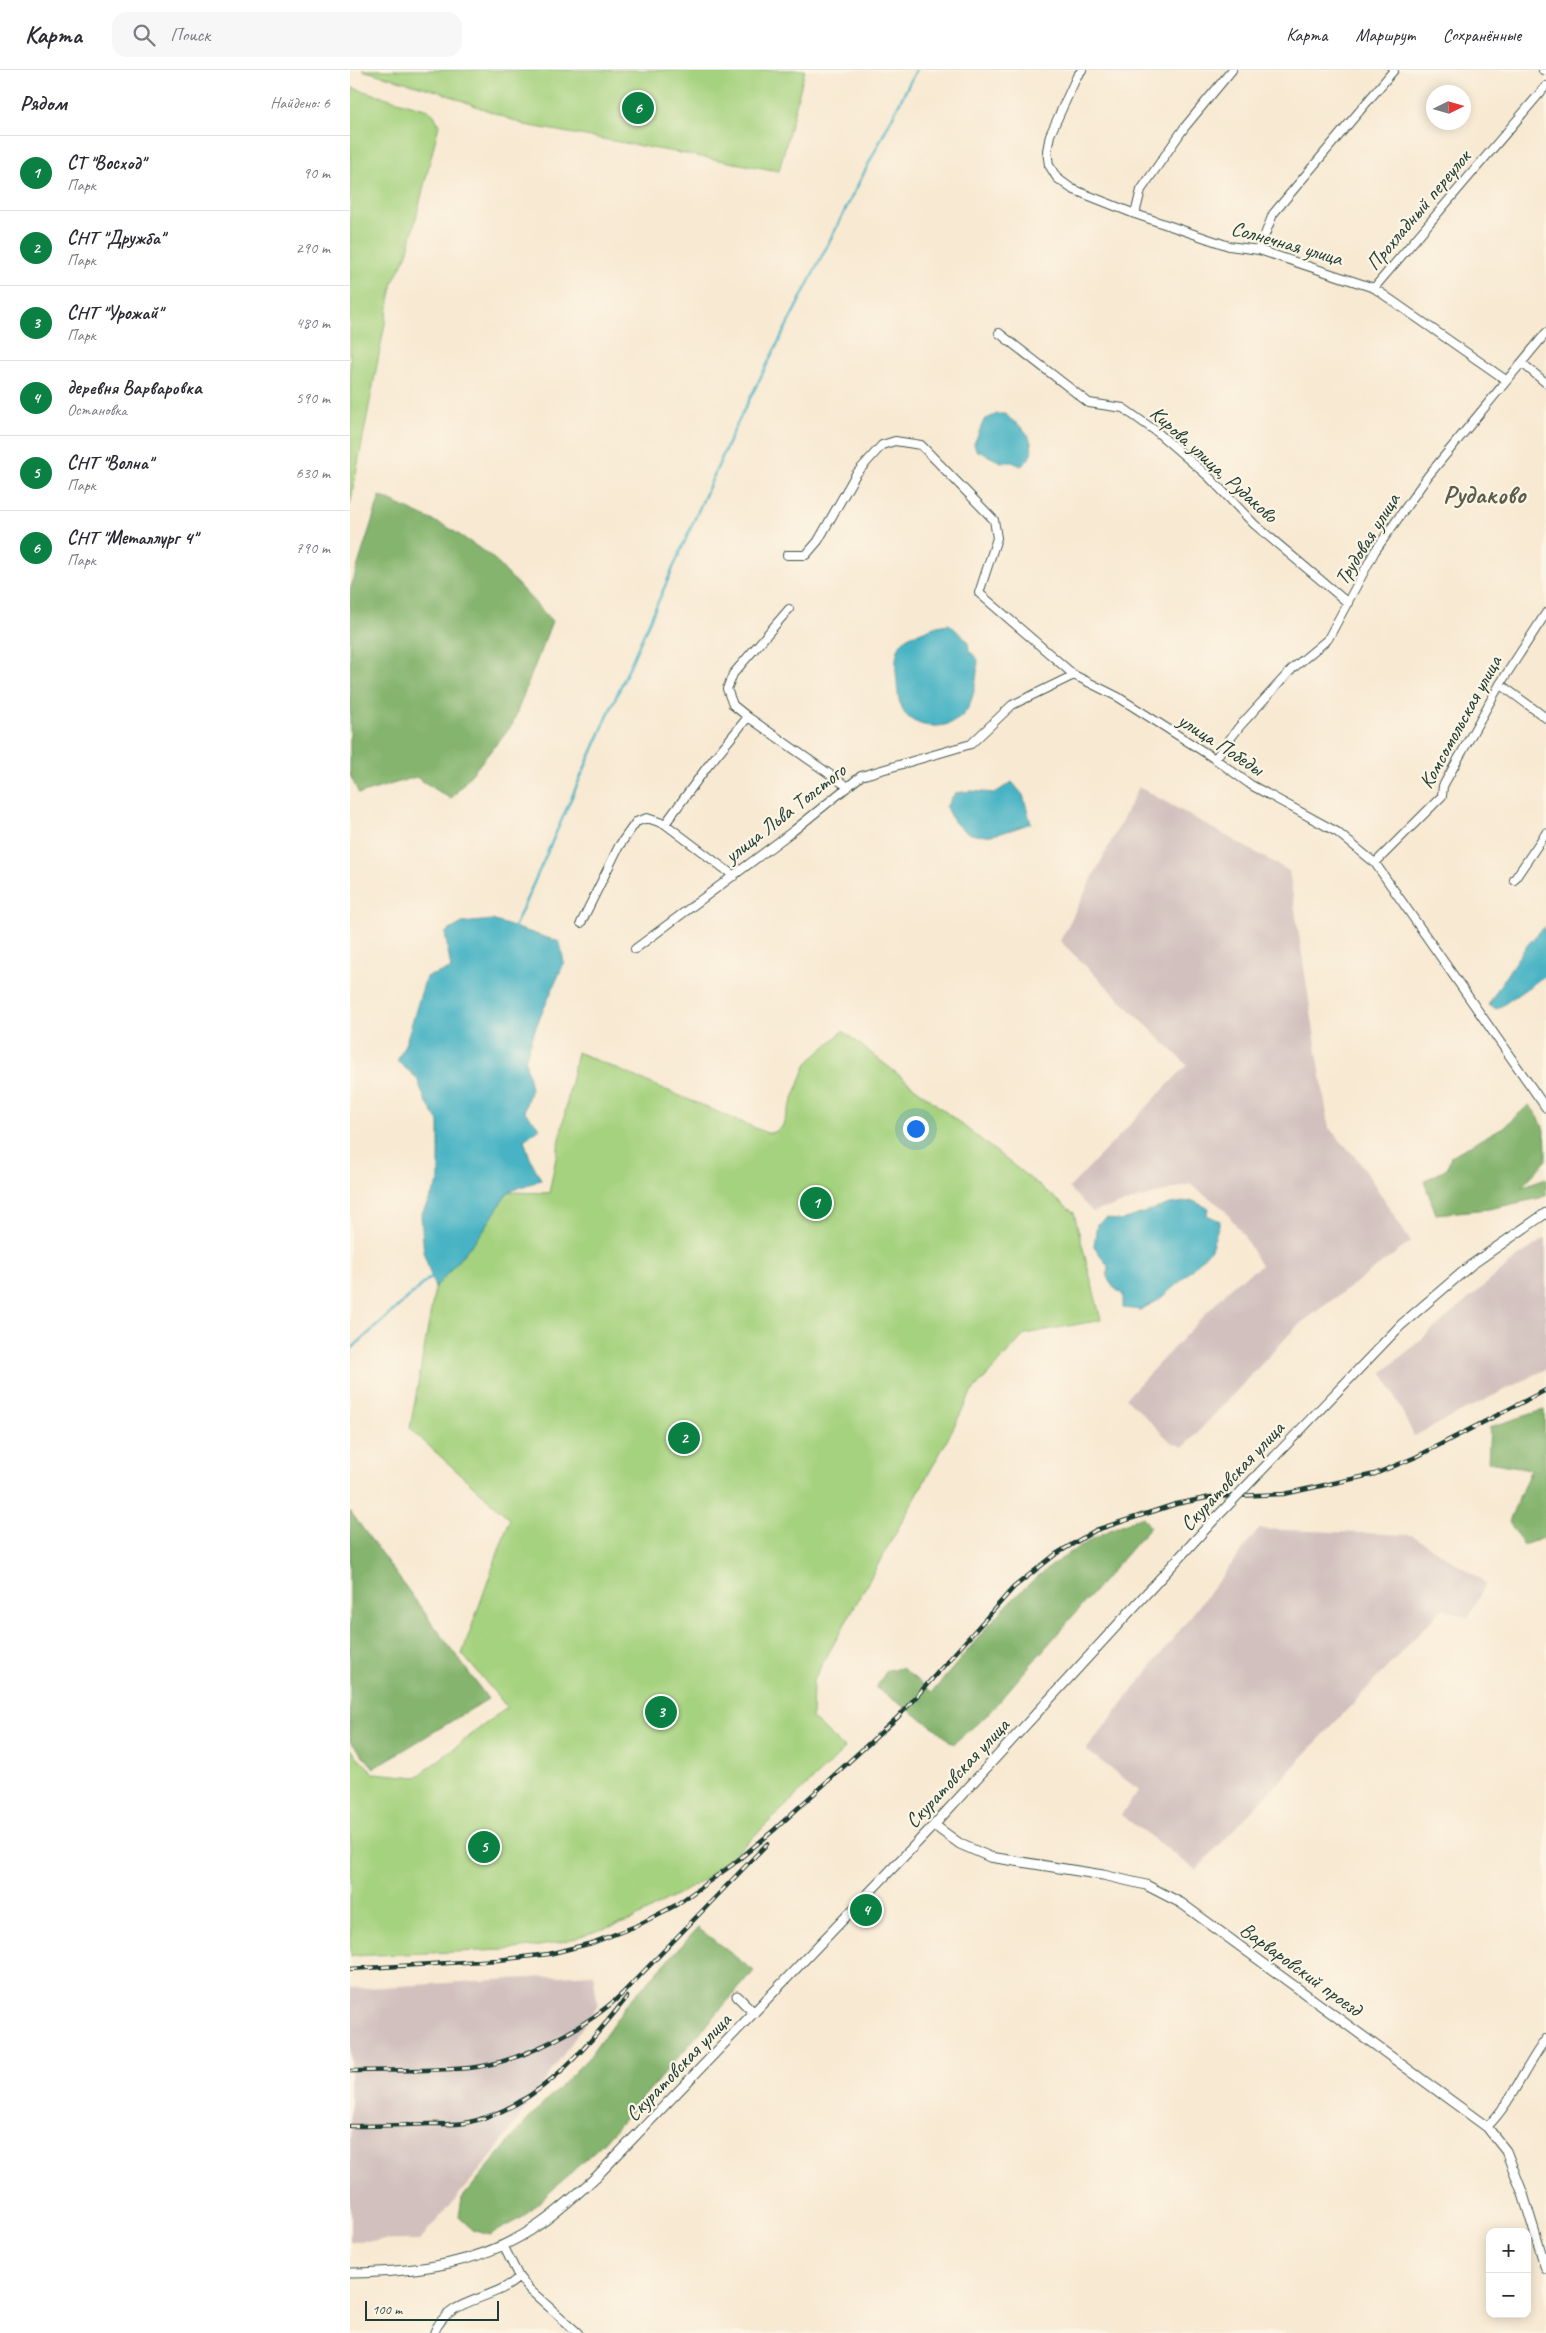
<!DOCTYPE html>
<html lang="ru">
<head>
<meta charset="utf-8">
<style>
	body { margin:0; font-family:Caveat,sans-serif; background:#f7f7f7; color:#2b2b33 }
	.controls { position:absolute; right:15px; bottom:15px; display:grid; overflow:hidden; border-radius:10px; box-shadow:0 2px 12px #0003 }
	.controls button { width:45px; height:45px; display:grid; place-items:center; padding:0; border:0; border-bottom:1px solid #e1e1e2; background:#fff; color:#2b2b33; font:25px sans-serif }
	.compass { position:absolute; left:1076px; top:15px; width:45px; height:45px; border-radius:50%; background:#fff; box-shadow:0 2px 12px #0003; rotate:85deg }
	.scale { position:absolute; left:15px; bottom:12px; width:134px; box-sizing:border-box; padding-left:5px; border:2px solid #1f3d34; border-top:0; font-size:14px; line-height:18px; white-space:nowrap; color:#1f3d34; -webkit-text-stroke:4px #fcf5e5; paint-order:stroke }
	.you { position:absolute; left:565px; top:1058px; width:18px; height:18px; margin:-12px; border:4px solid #fff; border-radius:50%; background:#1a73e8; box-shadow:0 0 0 8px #1a73e833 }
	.badge { display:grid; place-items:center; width:32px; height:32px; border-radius:50%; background:#0b8043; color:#fff; font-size:16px; font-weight:700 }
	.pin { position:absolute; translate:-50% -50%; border:2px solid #fff; box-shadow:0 1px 5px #0006 }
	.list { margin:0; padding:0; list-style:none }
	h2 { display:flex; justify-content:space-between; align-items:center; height:65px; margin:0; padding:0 20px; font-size:21px }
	h2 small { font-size:16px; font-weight:400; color:#7c7c81 }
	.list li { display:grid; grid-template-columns:32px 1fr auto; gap:15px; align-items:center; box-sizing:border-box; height:75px; padding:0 20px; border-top:1px solid #e1e1e2 }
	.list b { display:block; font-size:19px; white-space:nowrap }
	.list p { margin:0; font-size:16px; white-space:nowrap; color:#7c7c81 }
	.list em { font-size:16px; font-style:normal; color:#7c7c81 }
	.icon { flex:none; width:28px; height:28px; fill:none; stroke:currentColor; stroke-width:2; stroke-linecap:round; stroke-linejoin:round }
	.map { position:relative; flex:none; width:1196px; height:2263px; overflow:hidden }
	header { display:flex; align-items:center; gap:30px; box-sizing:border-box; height:70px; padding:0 25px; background:#fff; border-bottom:1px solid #e1e1e2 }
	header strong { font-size:24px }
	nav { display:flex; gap:28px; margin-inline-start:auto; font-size:18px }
	.search { width:350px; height:45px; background:#f7f7f7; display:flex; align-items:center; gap:12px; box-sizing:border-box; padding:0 18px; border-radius:15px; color:#7c7c81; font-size:19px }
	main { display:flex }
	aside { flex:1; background:#fff }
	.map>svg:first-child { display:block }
	.industrial { fill:#d1c0bd }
	.green { fill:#a5d27e; stroke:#628859 }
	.forest { fill:#84b46d; stroke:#527850 }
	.water { fill:#47b3c4; stroke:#33787c }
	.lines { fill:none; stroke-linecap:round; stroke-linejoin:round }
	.stream { stroke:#47b3c4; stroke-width:2.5 }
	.minor-casing { stroke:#40574c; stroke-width:10 }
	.tertiary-casing { stroke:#40574c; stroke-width:11 }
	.minor { stroke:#fff; stroke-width:8 }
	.tertiary { stroke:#fff; stroke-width:9 }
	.rail-casing { stroke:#1f3d34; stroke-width:4.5 }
	.rail { stroke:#fcf5e5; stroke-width:2.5; stroke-dasharray:8; stroke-linecap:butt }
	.tertiary-bridge-casing { stroke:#40574c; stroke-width:11; stroke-linecap:butt }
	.tertiary-bridge { stroke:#fff; stroke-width:9 }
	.labels { text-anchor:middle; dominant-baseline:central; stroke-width:4.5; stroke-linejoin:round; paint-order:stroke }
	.street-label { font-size:21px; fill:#1f3d34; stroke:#fcf5e5 }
	.district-label { font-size:26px; font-weight:bold; fill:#595e4c; stroke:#fcf5e5 }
</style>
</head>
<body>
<header>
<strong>Карта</strong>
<div class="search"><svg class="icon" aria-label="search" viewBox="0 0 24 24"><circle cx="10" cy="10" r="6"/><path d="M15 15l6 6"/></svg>Поиск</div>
<nav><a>Карта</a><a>Маршрут</a><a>Сохранённые</a></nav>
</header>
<main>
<aside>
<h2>Рядом<small>Найдено: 6</small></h2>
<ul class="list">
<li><span class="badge">1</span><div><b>СТ &quot;Восход&quot;</b><p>Парк</p></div><em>90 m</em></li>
<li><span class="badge">2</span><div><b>СНТ &quot;Дружба&quot;</b><p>Парк</p></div><em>290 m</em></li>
<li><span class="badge">3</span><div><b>СНТ &quot;Урожай&quot;</b><p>Парк</p></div><em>480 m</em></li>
<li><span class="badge">4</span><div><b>деревня Варваровка</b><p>Остановка</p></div><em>590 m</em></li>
<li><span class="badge">5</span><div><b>СНТ &quot;Волна&quot;</b><p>Парк</p></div><em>630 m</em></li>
<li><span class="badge">6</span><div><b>СНТ &quot;Металлург 4&quot;</b><p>Парк</p></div><em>790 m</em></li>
</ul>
</aside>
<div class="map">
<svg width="1196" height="2263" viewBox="0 0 1196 2263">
	<rect width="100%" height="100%" fill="#fcf5e5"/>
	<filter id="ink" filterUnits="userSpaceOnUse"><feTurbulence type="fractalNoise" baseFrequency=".02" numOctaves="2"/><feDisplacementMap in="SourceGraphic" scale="10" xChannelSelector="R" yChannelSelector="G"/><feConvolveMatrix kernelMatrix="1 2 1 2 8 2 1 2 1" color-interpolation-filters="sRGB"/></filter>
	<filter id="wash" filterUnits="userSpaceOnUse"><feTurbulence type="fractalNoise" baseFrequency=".0096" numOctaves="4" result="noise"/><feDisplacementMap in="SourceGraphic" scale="20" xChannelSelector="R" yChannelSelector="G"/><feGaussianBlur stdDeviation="1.12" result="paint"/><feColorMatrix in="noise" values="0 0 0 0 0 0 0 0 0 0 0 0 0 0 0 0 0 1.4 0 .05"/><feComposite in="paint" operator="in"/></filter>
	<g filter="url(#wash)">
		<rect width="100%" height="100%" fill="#f8e9d2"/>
		<path class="industrial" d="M789 717 939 801 979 1058 1010 1092 1061 1172 947 1256 834 1377 821 1372 776 1328 885 1213 911 1196 892 1163 873 1138 840 1114 743 1142 719 1118 837 995 710 871Z
			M1196 1168V1299L1064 1366 1033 1302 1170 1185Z
			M909 1459 1062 1465 1136 1513 1118 1548 1093 1538 846 1800 771 1745 789 1720 736 1680Z
			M243 1904 248 1935 142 2086 70 2170 0 2171V1919Z"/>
		<path class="green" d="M12 0H455L429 101 175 55 87 21Z
			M0 17 78 40 84 45 89 55 57 184 43 212 0 435Z
			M493 961 724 1143 751 1250 675 1264 621 1323 594 1376 463 1611 462 1648 495 1679 399 1771 354 1810 282 1850 215 1871 190 1876 155 1880 0 1886V1679L24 1703 67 1707 157 1637 112 1584 160 1449 60 1359 85 1218 133 1161 158 1122 199 1123 227 982 417 1063 425 1062 432 1057 457 993Z"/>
		<path class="forest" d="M30 426 99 458 141 486 202 551 162 655 101 729 66 707 9 724 0 705V520Z
			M1179 1035C1196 1054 1196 1065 1196 1091L1171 1117 1196 1108V1125L1190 1128 1139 1139 1086 1144 1074 1111 1097 1099 1101 1086 1155 1056Z
			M1194 1340 1196 1467 1173 1475 1159 1451 1181 1399 1138 1392 1140 1357Z
			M0 1441 138 1629 24 1698 0 1671Z
			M793 1447 800 1457 636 1646 603 1674 585 1658 526 1618 537 1600 552 1598 582 1622C610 1591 636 1556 665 1527 700 1493 746 1462 793 1447Z
			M348 1858 404 1901 253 2073 173 2147 139 2165 123 2160 109 2147 112 2128 174 2054 240 1986 276 1935Z"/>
		<path class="water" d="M647 344H656C661 351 666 352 672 358 684 369 686 387 671 396L662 392H651L626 380 624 374 634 350Z
			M599 554 618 571 619 580 628 590C627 606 625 624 618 638 607 660 570 662 555 644 549 636 547 621 547 611 545 596 544 578 556 568 561 564 568 564 574 561 583 557 589 555 599 554Z
			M662 712 673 725 681 753C647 765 614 780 596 737L605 723 620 721 645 723Z
			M142 850 210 872 214 893 185 959 175 990 181 1018 174 1041 190 1058 174 1070 180 1088 191 1110 158 1122 133 1161 85 1218 74 1184 71 1145 89 1111V1052L76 1032 67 1008 47 991 56 972 76 907 101 899 95 863 112 853Z
			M1196 856V905L1147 939 1138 935C1155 908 1172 876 1196 856Z
			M843 1131 858 1138 857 1145 870 1151 861 1179 832 1210 807 1231 790 1240 773 1238V1225L763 1217 757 1206 758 1196 744 1176 747 1154 757 1148 770 1151 820 1134Z"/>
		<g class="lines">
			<path class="stream" d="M163 860 384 360 566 0
				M0 1280 82 1206"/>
		</g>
	</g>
	<g filter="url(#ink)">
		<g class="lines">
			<defs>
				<path id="minor" d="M732 0 727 6 700 65 697 81 699 95 707 108 722 119 785 144 879 176 909 180 1024 218 1156 310
					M1193 0 1196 1
					M785 144 791 120 834 58 882 0
					M909 180 923 144 1044 0
					M1024 218 1196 16
					M649 263 739 333 773 338 807 362 859 407 904 454 998 533
					M1172 293 1196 313
					M437 485H456L468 471 506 404 532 375 545 371 571 375 644 450 647 468 629 523 724 605 768 627 865 689 901 715 987 762 1025 793 1196 1038
					M1150 614 1196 648
					M398 647 498 717
					M865 689 889 657 942 599 978 569 1025 481 1078 406 1196 263
					M315 754 357 697 398 647 383 635 377 619 383 604 439 539
					M1025 793 1092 726 1093 716 1150 614 1196 543
					M1164 810 1196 763
					M231 853 269 776 286 752 297 748 315 754 384 806
					M285 879 443 761 511 706 621 674 662 635 724 605
					M1137 2057C1163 2031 1174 1998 1196 1969
					M153 2175 169 2207 180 2220 228 2263
					M84 2263C98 2227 145 2231 169 2207"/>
				<path id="tertiary" d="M910 1402 1051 1255 1121 1195 1196 1143
					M584 1755 610 1774 640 1787 753 1805 796 1815 831 1833 1137 2057 1156 2081 1173 2124 1196 2199
					M387 1926 404 1943
					M0 2203C67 2202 134 2194 190 2154 210 2140 228 2123 246 2107L584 1755 861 1453"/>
			</defs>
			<use href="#minor" class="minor-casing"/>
			<use href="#tertiary" class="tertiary-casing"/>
			<use href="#minor" class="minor"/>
			<use href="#tertiary" class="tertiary"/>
			<defs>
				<path id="rail" d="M0 1899 148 1890 199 1884 242 1873 286 1856 326 1835 382 1795 424 1760 548 1647 664 1517 706 1484 746 1460 826 1434 861 1427 934 1424 1025 1404 1066 1387 1196 1320
					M0 2001C39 2000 80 2001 119 1998 170 1993 236 1958 272 1924L417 1774
					M0 2056C27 2056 54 2055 80 2054 91 2054 104 2055 115 2053 186 2039 234 1981 277 1927"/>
			</defs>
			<use href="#rail" class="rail-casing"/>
			<use href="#rail" class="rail"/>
			<defs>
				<path id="tertiary-bridge" d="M861 1453 910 1402"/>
			</defs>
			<use href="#tertiary-bridge" class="tertiary-bridge-casing"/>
			<use href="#tertiary-bridge" class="tertiary-bridge"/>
		</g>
	</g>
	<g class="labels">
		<g class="street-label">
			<text transform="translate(1068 140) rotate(-50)">Прохладный переулок</text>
			<text transform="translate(937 173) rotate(16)">Солнечная улица</text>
			<text transform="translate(864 394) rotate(42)">Кирова улица, Рудаково</text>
			<text transform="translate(1017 469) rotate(-58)">Трудовая улица</text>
			<text transform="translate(1110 652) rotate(-61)">Комсомольская улица</text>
			<text transform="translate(871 674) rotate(33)">улица Победы</text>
			<text transform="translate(435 743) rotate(-38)">улица Льва Толстого</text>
			<text transform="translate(882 1406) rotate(-47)">Скуратовская улица</text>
			<text transform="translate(607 1703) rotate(-47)">Скуратовская улица</text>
			<text transform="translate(951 1899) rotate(36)">Варваровский проезд</text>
			<text transform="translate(328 1997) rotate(-46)">Скуратовская улица</text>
		</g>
		<g class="district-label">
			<text x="1134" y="424">Рудаково</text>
		</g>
	</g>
</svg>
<div class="controls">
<button>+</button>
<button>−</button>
</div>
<svg class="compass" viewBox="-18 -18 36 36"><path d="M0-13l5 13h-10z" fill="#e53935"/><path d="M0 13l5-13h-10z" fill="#7c7c81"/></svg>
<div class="scale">100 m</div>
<div class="you"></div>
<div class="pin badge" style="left:466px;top:1133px">1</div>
<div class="pin badge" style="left:334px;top:1368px">2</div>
<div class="pin badge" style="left:311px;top:1642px">3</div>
<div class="pin badge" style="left:516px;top:1840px">4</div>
<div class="pin badge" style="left:134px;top:1777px">5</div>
<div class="pin badge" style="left:288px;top:38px">6</div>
</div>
</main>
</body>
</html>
